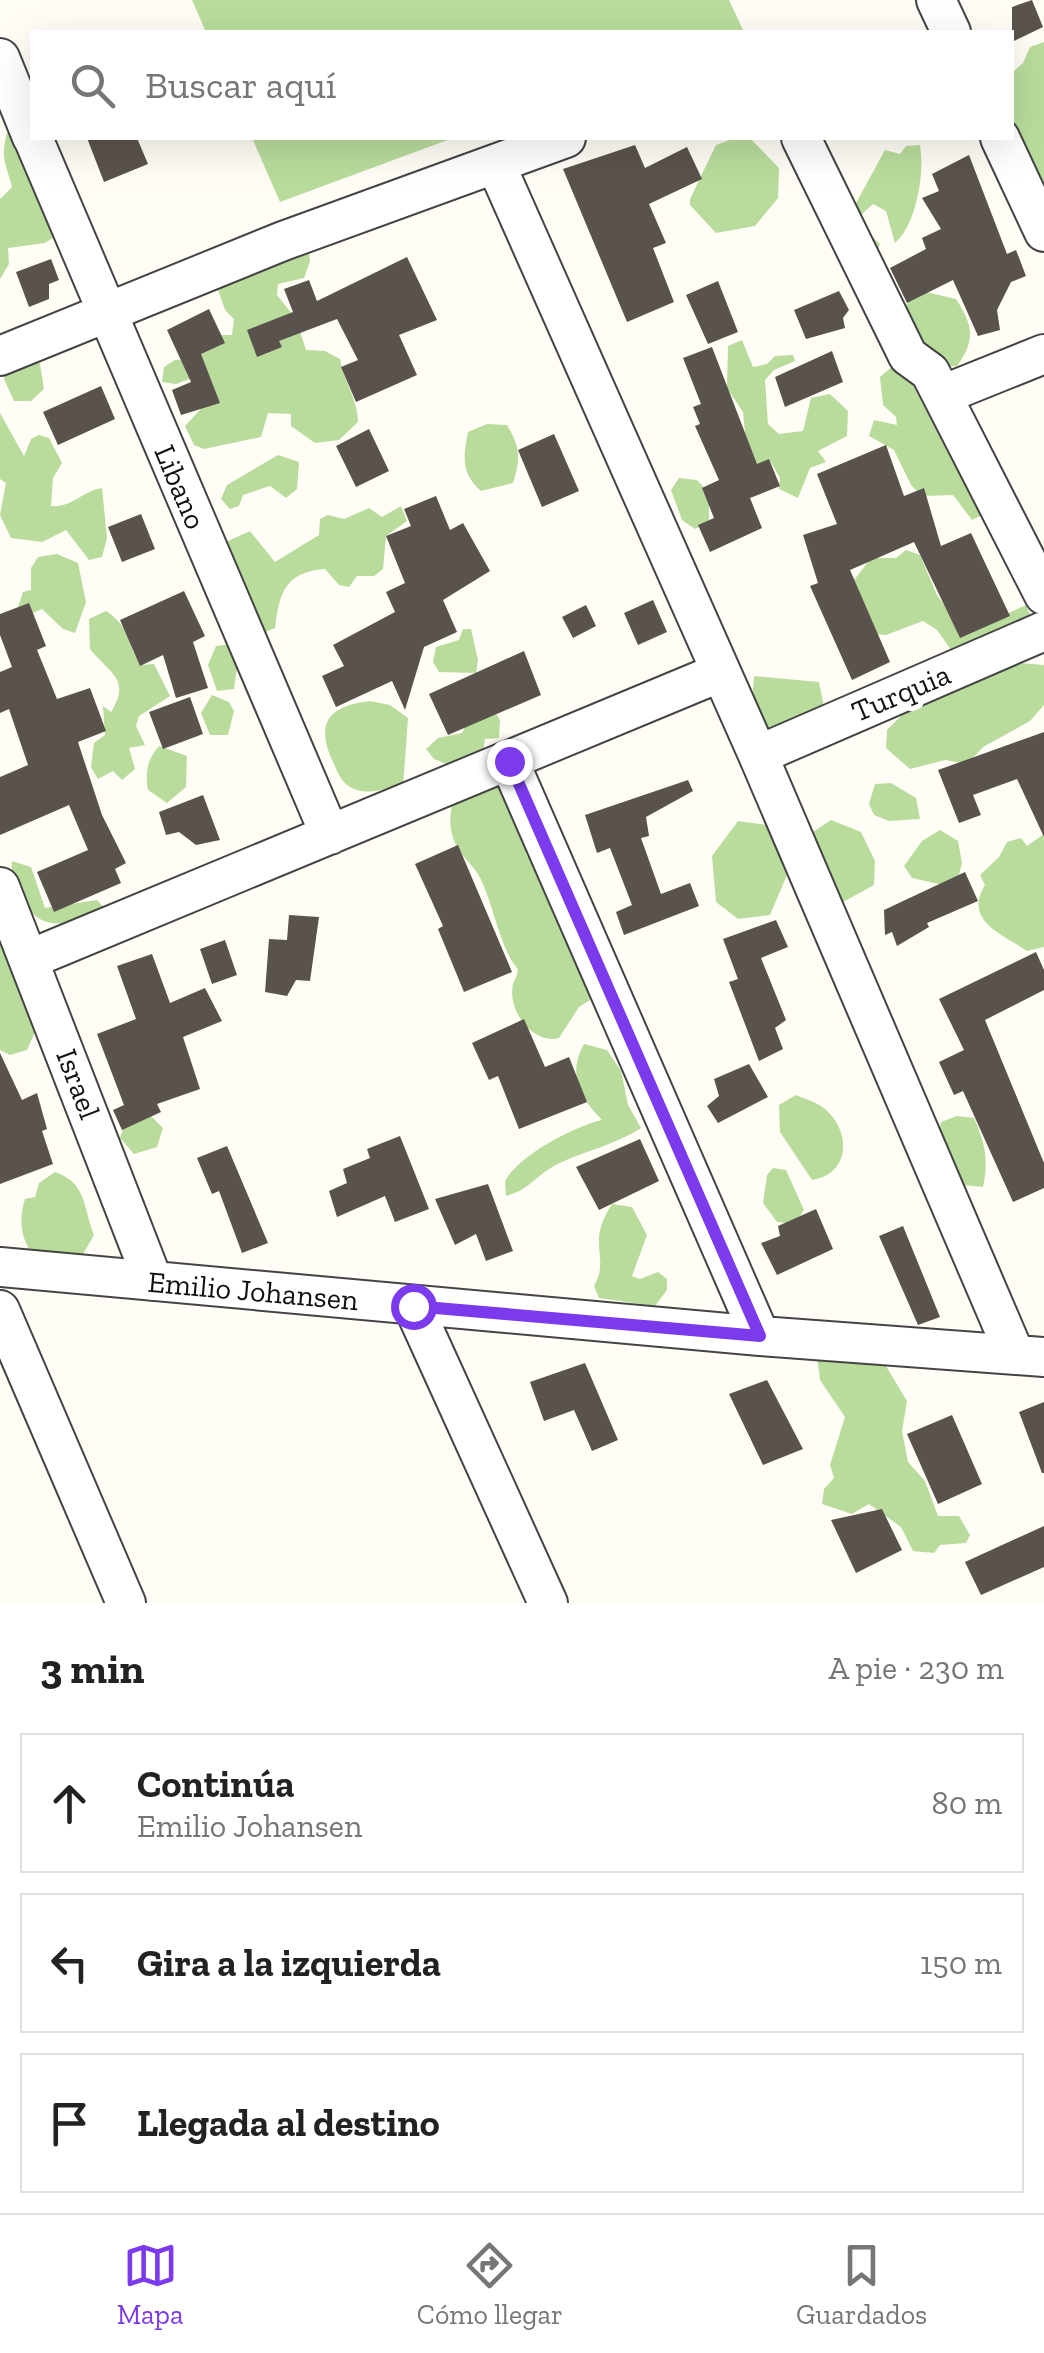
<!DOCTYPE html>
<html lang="es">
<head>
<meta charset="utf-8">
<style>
	body { margin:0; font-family:"Zilla Slab",serif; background:#f6f6f6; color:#222 }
	.stop { position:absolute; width:30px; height:30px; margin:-22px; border:8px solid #7c3aed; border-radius:50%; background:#fff }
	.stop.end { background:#7c3aed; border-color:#fff; box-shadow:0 2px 10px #0008 }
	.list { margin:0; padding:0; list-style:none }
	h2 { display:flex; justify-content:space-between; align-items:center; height:130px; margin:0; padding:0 40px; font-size:42px }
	h2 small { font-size:32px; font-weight:400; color:#767676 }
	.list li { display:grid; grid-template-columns:65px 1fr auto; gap:30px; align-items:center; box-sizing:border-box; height:140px; margin:0 20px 20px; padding:0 20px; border:2px solid #e0e0e0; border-radius:0px }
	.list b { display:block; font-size:38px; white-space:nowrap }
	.list p { margin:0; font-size:32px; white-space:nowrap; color:#767676 }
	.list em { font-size:32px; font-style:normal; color:#767676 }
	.icon { flex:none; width:55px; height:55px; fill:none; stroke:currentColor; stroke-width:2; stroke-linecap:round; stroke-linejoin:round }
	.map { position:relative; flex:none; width:1044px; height:1603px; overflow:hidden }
	.search { position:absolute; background:#fff; box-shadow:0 10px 40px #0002; left:30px; right:30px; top:30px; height:110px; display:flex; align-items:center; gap:25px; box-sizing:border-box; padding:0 35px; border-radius:0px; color:#767676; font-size:38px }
	.sheet { height:610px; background:#fff }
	nav { display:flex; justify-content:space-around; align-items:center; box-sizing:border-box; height:140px; border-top:2px solid #e0e0e0; background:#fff; font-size:28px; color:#767676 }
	nav a { display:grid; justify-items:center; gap:5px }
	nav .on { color:#7c3aed }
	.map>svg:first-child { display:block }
	.forest { fill:#b9dc9c }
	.building { fill:#5a524d }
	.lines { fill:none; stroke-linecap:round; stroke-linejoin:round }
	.minor-casing { stroke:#444; stroke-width:42 }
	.minor { stroke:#fff; stroke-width:38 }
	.route { stroke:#7c3aed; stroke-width:12 }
	.labels { text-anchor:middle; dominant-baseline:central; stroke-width:10; stroke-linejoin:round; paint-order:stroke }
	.street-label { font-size:30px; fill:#111; stroke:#fff }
</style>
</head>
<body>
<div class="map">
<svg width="1044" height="1603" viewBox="0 0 1044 1603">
	<rect width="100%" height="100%" fill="#fffdf5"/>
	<path class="forest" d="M192 0H729L743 30 206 32Z
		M1044 42V196L1012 138V73L1023 63 1030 47Z
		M27 132 56 236 45 243 8 248 9 264 0 279V199L12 187C6 164 0 158 7 133Z
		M252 138H453L280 202Z
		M735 138H750L779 168 778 198 755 226 716 233 690 205V199L716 145Z
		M920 145C925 173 916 226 895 243L886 211 873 204 862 214 864 229 880 244 875 258 850 214 885 150 900 154 906 146Z
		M308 237 310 261 304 278 278 284 277 295 296 319 306 350 325 351 340 359C344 382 358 400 358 422L339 440 315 443 291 426V414L268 413 261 437 204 449 194 445 185 426 211 398 192 378 176 384 162 382 164 367 175 360 193 359 219 335H232L234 319 225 310 216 284 250 267 260 271 261 255Z
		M921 291 956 299C973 325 976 340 957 366L929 368 901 317 908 302Z
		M742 340 753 367 767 364 775 356 793 355 795 361 774 370 765 380 768 424 779 434 803 431 811 398 830 394 848 411 847 436 818 451 826 462 810 468 798 498 779 489 780 478 769 459 762 465 748 463 743 412 727 388 728 346Z
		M30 356 40 364 44 389 31 401H14L4 379 9 364Z
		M894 365 912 382 918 395 928 397 984 514 972 520 953 495 922 496 911 485 894 450 869 436 874 420 897 425 896 417 883 405 880 377Z
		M0 413 24 456 31 439 39 435 49 438 62 463 53 478 51 506C72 508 82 491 102 488L107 538 102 557 89 560 66 530 42 542 11 538 0 515 6 483 0 479Z
		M487 424 507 425C520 446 521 459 513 483L481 491C461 473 463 457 468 432Z
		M278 455 299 462 297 489 286 498 270 486 243 495 239 506 230 509 221 499 227 485Z
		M679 478 697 480 709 493V522L695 529 682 520 671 490Z
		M401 506 407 521 386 536 383 569 374 576H357L349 587 339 585 325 569C285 572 279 593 275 628L254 637 225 552 228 541 250 531 275 562 319 535 320 519 328 515 344 519 369 508 382 517Z
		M906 550 920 555 937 595 952 616 993 620 1026 605 1032 619 954 654 937 630 923 621 886 635 874 634 848 588 871 558H896Z
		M57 554 78 563 86 602 75 633 63 629 42 609 28 615 18 607 23 592 31 590V568L38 557Z
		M106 611C133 629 125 642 141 665L154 664 170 696 139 716 136 726 145 745 129 748 135 769 122 780 113 771 98 779 91 767 94 743 105 735 103 706 111 712C131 679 111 675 90 649L89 619Z
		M463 629H471L478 660 476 673 439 672 433 662 436 647 459 640Z
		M231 644 239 654 234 689 217 691 208 665 216 646Z
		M995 661 1044 665V705L1030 721 983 747 967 764 945 760 910 769 886 748 887 730 906 711Z
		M754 676 819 682 825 712 759 735 751 715Z
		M482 692 500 720 499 738 485 739 482 759 457 768 434 759 426 749 438 738 462 733Z
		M212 695 229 702 234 711 228 735H210L201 713Z
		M370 701 390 705 408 718 403 787C387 786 373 795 357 790 342 785 339 775 333 762 315 723 328 706 370 701Z
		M159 746 187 756 186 787 167 803 148 790C145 772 147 760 159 746Z
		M501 781 527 834 524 843 527 856 539 861 595 997 579 1007 559 1038C533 1045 507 1011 513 984 515 979 518 974 518 969 500 950 493 901 479 876 471 862 459 855 453 838 448 822 450 807 457 793Z
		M891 783 916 798 920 819 889 821 874 815 869 804 875 784Z
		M831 820 861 832 875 861 874 885 843 902 829 895 810 834Z
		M738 821 774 826 787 875 770 915 738 919 716 902 712 856Z
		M940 830 958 841 962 863 957 882 943 885 912 878 904 866 922 841Z
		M1044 834V947L1027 951C1002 934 963 921 985 885L980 875 999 857 1007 842 1021 838 1027 846Z
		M12 861 31 867 45 908 97 900 106 910C71 926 36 936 19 892 14 881 11 873 12 861Z
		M0 946 19 949 38 1025 27 1050 10 1055 0 1050Z
		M584 1044 607 1050 621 1071 628 1105 641 1128C613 1147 570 1154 546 1171 531 1182 525 1191 506 1196L505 1181C519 1155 575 1126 602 1120 580 1098 567 1074 584 1044Z
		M796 1095C805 1099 817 1102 825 1109 852 1132 850 1174 812 1180L780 1132 779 1105Z
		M148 1113 163 1128 157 1147 134 1154 120 1138 126 1120Z
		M957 1116 974 1118C985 1143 989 1160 983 1187L964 1185 936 1147 941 1122Z
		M773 1168 786 1170 804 1210 795 1224 777 1222 763 1203 767 1175Z
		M55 1172C87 1183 83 1207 94 1235L79 1261 32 1254C20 1236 19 1218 25 1199L35 1197 39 1183Z
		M612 1204 632 1207 647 1235 632 1276 640 1279 658 1272 667 1279V1290L655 1306 599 1298 594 1286C611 1256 585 1245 612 1204Z
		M874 1346 907 1401 902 1431 908 1462 925 1481 938 1516H959L970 1535 966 1543 940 1545 934 1553 913 1551 901 1527 869 1504 852 1514 822 1504 824 1489 834 1478 830 1465 845 1417 820 1380 817 1355Z"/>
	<path class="building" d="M1032 0 1043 27 1012 42V7Z
		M87 138H137L148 164 104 182Z
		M635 145 645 168 687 147 702 179 649 204 666 243 653 248 674 302 627 322 563 169Z
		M969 155 1007 254 1016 250 1026 276 1011 282 997 310 1000 330 978 336 953 280 907 303 890 268 926 249 922 238 941 229 922 198 939 191 932 174Z
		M407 257 437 320 399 335 417 375 356 402 341 367 358 360 337 319 279 341 282 347 257 357 247 330 293 312 284 289 309 280 317 301Z
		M51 259 59 280 49 284V299L29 307 16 272Z
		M718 281 738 332 708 344 686 295Z
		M839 291 849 310 843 318 845 328 806 339 794 310Z
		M209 309 225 343 201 354 220 403 181 415 172 390 191 382 167 330Z
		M712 347 757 464 769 459 780 486 750 498 762 528 710 552 698 525 714 518 702 488 719 480 695 426 700 424 693 407 701 404 683 358Z
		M832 351 843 382 785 407 775 377Z
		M101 386 115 419 58 445 43 412Z
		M369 429 389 471 356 487 336 446Z
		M554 434 579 491 542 507 518 450Z
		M886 445 904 496 924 488 941 546 971 533 1010 616 960 638 914 542 850 570 890 662 852 680 810 586 818 583 803 535 837 524 817 474Z
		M436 496 450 530 463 523 490 571 443 600 457 632 424 647 405 710 392 681 336 707 322 676 344 666 333 645 395 612 386 592 405 583 386 536 411 526 404 509Z
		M141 514 155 549 122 562 108 527Z
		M184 591 205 636 193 642 208 688 176 698 163 655 140 666 120 620Z
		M653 600 667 632 638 645 624 613Z
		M29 603 46 646 37 650 57 699 90 688 106 731 78 742 102 815 126 863 115 869 121 883 54 912 37 872 88 850 69 805 0 835V777L28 765 9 709 0 713V672L12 667 0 635V614Z
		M586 605 596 626 573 638 562 617Z
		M524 651 541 695 448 735 429 694Z
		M190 697 203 734 163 749 149 712Z
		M1044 732V837L1017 779 973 795 981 815 959 823 938 770Z
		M688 780 693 791 646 817 649 836 641 838 661 894 690 883 699 906 624 935 616 912 632 905 610 848 597 853 585 815Z
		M203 795 220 840 196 845 179 832 166 835 159 812Z
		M458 845 512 972 464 992 438 929 443 926 415 864Z
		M965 872 978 901 927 923 929 927 897 946 892 932 885 935 884 910Z
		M289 915 319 917 310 981 296 980 287 996 265 992 269 939 287 940Z
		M776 920 788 947 761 958 786 1020 775 1028 783 1049 759 1061 729 982 738 979 723 939Z
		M225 940 237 975 212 984 200 949Z
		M1036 952 1044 970V990L985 1020 1044 1163V1188L1013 1202 963 1091 954 1095 939 1062 964 1050 939 999Z
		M152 954 170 1003 205 988 222 1021 183 1037 200 1089 157 1104 161 1112 122 1130 113 1110 124 1105 97 1034 136 1019 117 966Z
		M524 1019 545 1067 569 1057 587 1102 519 1129 498 1076 489 1080 472 1043Z
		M0 1053 22 1100 37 1093 47 1129 42 1131 53 1164 0 1184Z
		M749 1064 768 1097 718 1123 707 1106 719 1096 714 1079Z
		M400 1136 429 1209 395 1222 385 1196 337 1217 329 1191 347 1183 343 1169 370 1158 367 1149Z
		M640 1139 659 1181 599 1210 576 1167Z
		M227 1146 268 1243 242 1253 219 1191 212 1194 197 1158Z
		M488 1184 513 1251 486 1261 476 1234 455 1245 435 1199Z
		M816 1209 833 1249 777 1275 761 1243 780 1236 778 1226Z
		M903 1226 940 1317 918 1325 879 1236Z
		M585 1363 618 1440 592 1451 574 1410 544 1421 530 1382Z
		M767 1380 803 1449 763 1465 729 1394Z
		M1044 1402V1473H1042L1019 1412Z
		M952 1415 982 1484 938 1504 907 1434Z
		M882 1509 902 1550 856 1573 831 1520Z
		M1044 1526V1567L981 1595 965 1562Z"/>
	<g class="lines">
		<defs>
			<path id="minor" d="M936 0 951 32
				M0 58 32 137
				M33 138 330 835
				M801 138 908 356 930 372 1044 595
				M1000 138 1044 232
				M496 165 758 755 1015 1355
				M0 356 283 241 566 138
				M942 395 1044 354
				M758 755 1044 631
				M509 761 760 1336
				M0 887 153 1281
				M30 959 721 672
				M0 1267 760 1336 1044 1357
				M413 1306 548 1603
				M0 1310 126 1603"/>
		</defs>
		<use href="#minor" class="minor-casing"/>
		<use href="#minor" class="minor"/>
	</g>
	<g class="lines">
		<path class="route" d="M413 1306 760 1336 509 761"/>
	</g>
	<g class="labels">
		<g class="street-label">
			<text transform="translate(180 487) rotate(67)">Libano</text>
			<text transform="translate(901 693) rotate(-23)">Turquia</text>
			<text transform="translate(78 1084) rotate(69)">Israel</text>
			<text transform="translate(253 1291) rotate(5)">Emilio Johansen</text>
		</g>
	</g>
</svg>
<div class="stop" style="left:413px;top:1306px"></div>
<div class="stop end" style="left:509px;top:761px"></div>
<div class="search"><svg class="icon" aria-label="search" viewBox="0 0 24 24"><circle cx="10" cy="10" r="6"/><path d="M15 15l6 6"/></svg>Buscar aquí</div>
</div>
<section class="sheet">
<h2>3 min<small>A pie · 230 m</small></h2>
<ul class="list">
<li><svg class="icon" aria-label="ahead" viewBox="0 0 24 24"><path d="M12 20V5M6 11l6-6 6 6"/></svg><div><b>Continúa</b><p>Emilio Johansen</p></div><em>80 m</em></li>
<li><svg class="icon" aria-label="left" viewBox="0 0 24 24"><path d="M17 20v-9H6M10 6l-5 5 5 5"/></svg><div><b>Gira a la izquierda</b></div><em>150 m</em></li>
<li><svg class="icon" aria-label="arrive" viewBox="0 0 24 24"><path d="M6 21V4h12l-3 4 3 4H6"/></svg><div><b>Llegada al destino</b></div></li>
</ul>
</section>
<nav>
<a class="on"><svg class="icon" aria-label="map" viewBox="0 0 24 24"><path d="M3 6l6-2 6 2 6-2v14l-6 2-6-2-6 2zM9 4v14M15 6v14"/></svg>Mapa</a>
<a><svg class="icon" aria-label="directions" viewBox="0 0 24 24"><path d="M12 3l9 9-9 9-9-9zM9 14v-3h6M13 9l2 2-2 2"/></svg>Cómo llegar</a>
<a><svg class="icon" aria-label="saved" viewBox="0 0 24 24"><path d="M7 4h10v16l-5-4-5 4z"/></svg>Guardados</a>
</nav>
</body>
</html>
